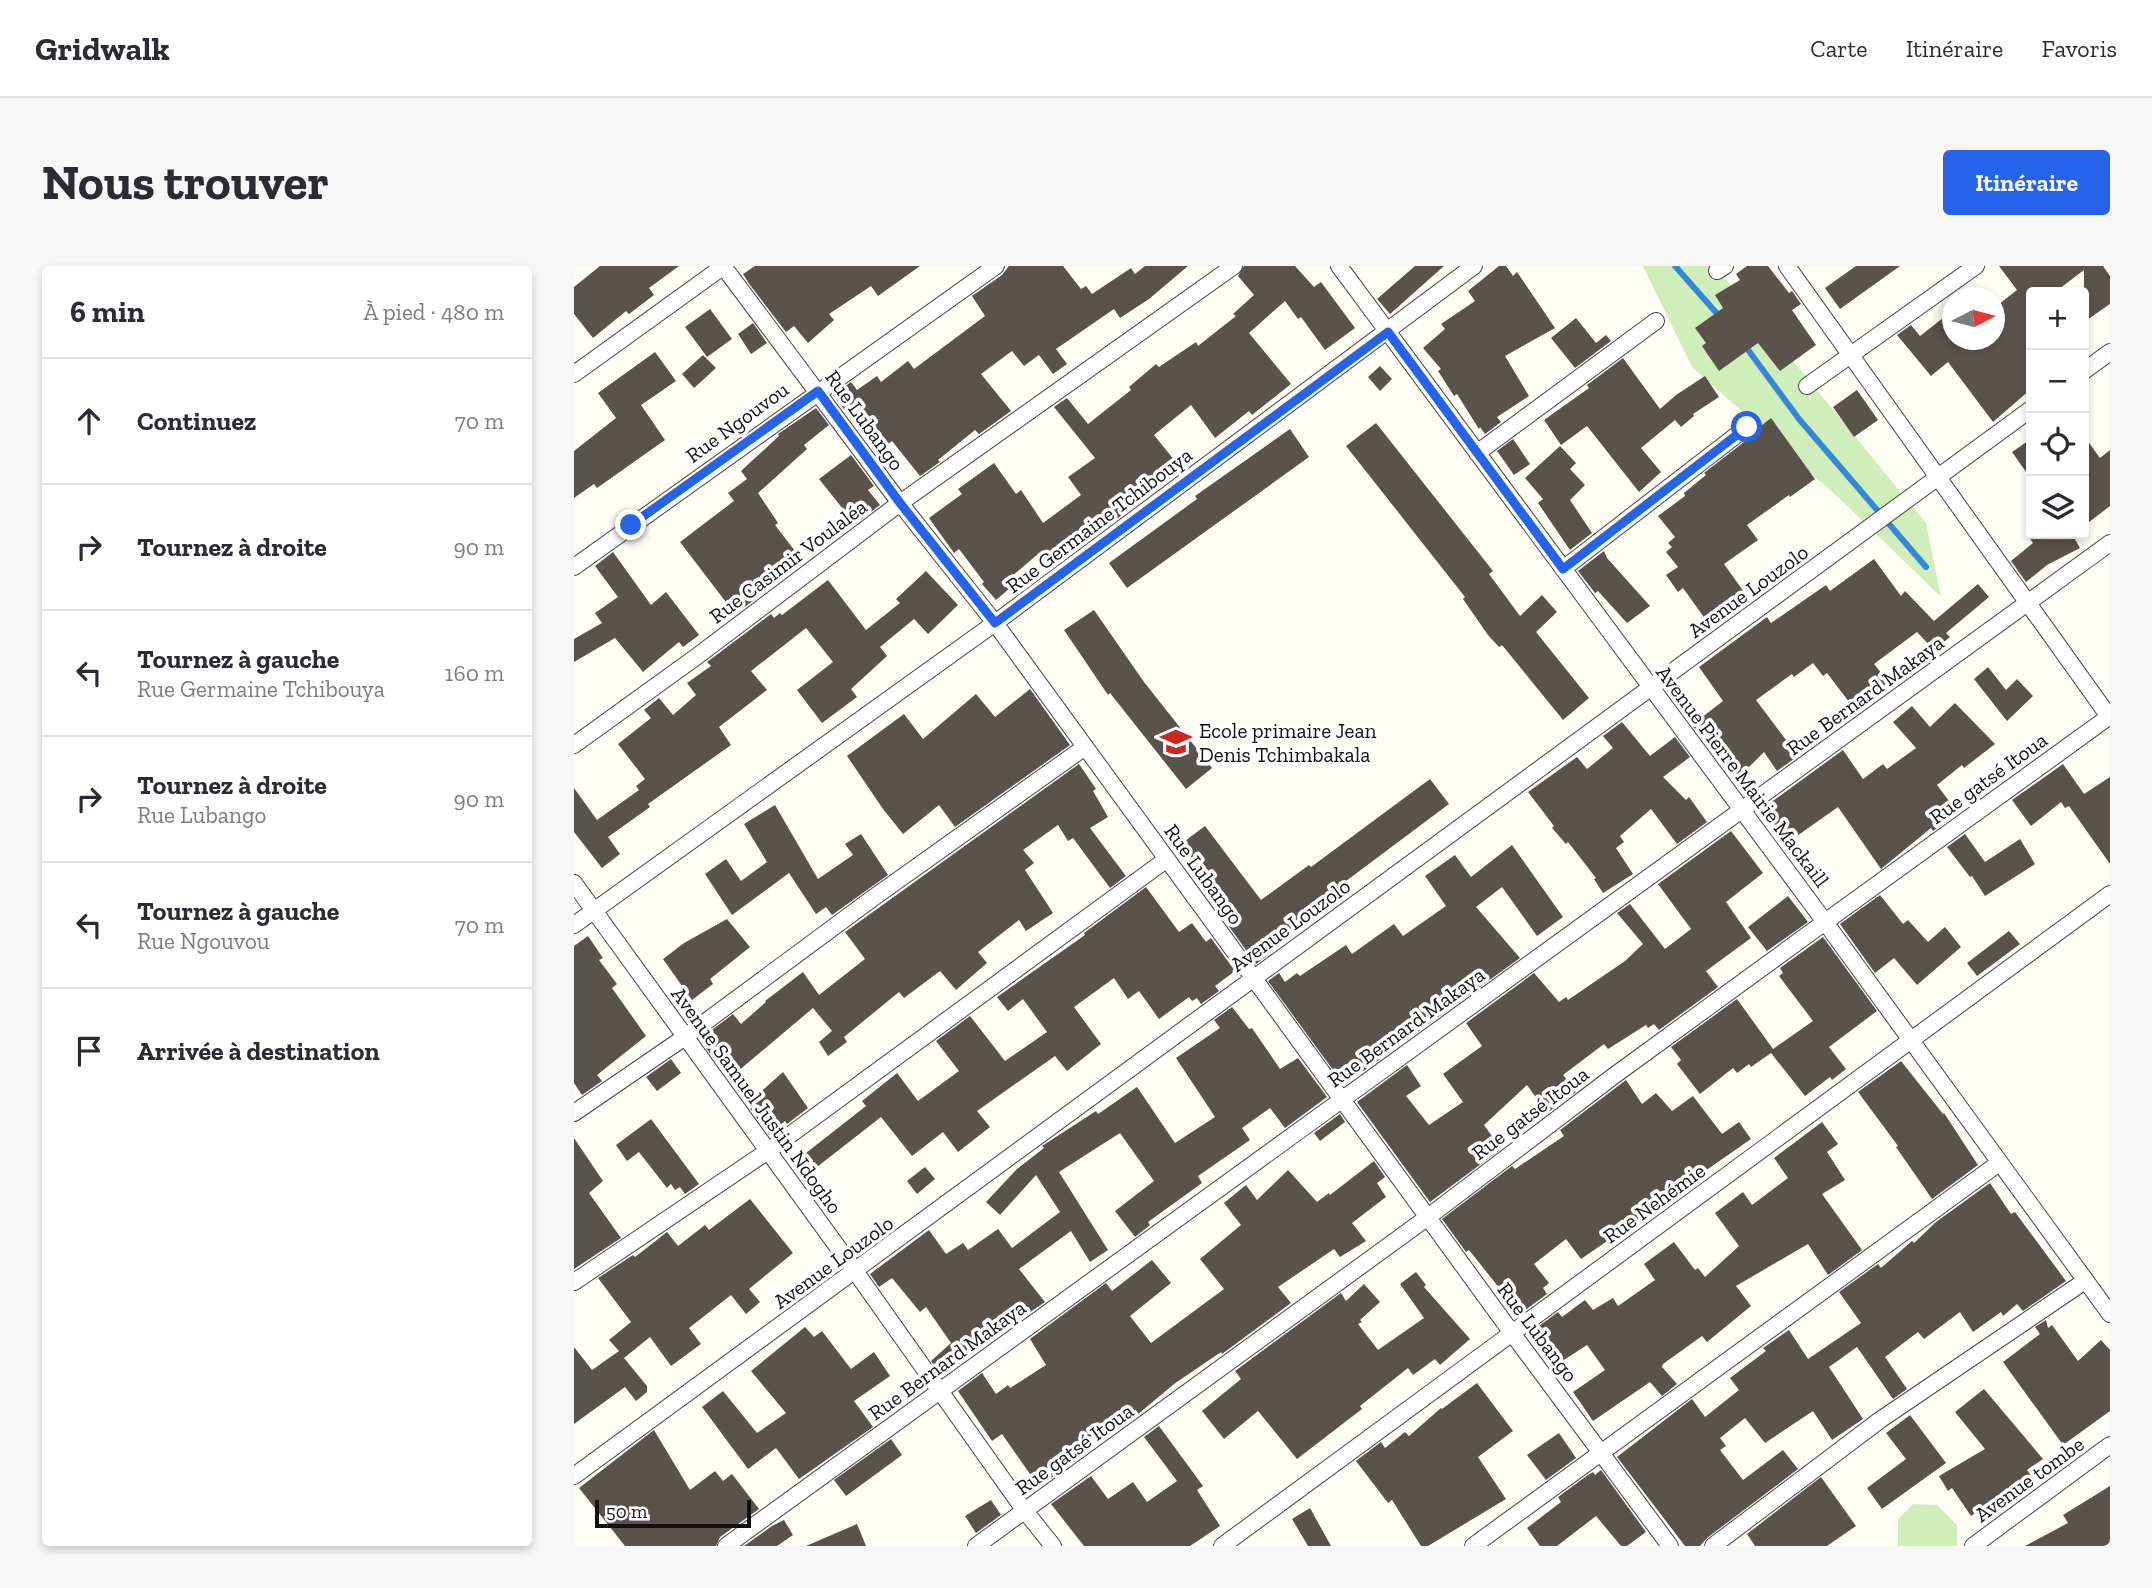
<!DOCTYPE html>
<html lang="fr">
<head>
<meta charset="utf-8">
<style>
	body { margin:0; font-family:"Zilla Slab",serif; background:#f7f7f7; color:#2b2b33 }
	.controls { position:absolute; right:21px; top:21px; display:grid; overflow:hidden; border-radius:7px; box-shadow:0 4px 10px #0003 }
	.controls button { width:63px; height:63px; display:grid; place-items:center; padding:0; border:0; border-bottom:2px solid #e1e1e2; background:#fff; color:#2b2b33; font:35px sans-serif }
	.compass { position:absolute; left:1368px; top:21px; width:63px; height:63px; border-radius:50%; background:#fff; box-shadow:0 4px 10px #0003; rotate:84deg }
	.scale { position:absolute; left:21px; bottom:18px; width:156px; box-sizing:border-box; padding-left:7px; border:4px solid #111; border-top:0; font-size:19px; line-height:24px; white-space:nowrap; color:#111; -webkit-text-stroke:5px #fff; paint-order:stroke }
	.stop { position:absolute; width:21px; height:21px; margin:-16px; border:5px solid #2563eb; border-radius:50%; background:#fff }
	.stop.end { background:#2563eb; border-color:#fff; box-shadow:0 2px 7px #0008 }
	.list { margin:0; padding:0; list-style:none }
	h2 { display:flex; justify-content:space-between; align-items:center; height:91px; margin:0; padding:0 28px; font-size:30px }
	h2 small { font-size:23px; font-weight:400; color:#7c7c81 }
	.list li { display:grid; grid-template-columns:46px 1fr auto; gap:21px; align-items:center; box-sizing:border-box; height:126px; padding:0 28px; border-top:2px solid #e1e1e2 }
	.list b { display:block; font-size:26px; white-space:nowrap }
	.list p { margin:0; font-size:23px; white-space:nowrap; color:#7c7c81 }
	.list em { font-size:23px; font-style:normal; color:#7c7c81 }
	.icon { flex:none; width:38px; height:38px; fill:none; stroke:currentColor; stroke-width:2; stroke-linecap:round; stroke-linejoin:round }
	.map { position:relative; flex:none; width:1536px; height:1280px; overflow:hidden; border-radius:7px }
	header { display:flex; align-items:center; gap:42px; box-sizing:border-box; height:98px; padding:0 35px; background:#fff; border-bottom:2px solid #e1e1e2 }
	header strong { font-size:33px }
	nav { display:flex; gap:38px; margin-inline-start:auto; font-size:24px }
	.intro { display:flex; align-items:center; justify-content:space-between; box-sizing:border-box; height:168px; padding:0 42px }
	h1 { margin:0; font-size:49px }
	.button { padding:18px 32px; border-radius:7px; background:#2563eb; color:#fff; font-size:24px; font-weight:700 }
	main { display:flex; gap:42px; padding:0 42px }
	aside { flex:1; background:#fff; border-radius:7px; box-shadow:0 4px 10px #0003 }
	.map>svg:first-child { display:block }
	.green { fill:#cfeeba }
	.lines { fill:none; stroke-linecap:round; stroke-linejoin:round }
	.stream { stroke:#3586d8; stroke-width:6 }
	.building { fill:#5a534c }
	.street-casing { stroke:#444; stroke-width:18 }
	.street { stroke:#fff; stroke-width:16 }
	.route { stroke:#2563eb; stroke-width:9 }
	.labels { text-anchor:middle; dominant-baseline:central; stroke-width:7; stroke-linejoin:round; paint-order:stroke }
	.street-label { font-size:21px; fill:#111; stroke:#fff }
	.poi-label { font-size:21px; fill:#111; stroke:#fff; text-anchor:start }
</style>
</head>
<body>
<header>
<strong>Gridwalk</strong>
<nav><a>Carte</a><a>Itinéraire</a><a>Favoris</a></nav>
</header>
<div class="intro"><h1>Nous trouver</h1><a class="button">Itinéraire</a></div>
<main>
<aside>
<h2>6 min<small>À pied · 480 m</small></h2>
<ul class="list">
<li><svg class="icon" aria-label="ahead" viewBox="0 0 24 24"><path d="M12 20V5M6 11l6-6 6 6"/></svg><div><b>Continuez</b></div><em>70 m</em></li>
<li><svg class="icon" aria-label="right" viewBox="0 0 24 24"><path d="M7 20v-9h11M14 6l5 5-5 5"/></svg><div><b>Tournez à droite</b></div><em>90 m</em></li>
<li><svg class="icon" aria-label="left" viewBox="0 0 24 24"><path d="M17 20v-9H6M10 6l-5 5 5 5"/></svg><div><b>Tournez à gauche</b><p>Rue Germaine Tchibouya</p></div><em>160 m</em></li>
<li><svg class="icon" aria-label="right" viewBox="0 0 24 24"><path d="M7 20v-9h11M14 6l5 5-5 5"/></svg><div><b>Tournez à droite</b><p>Rue Lubango</p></div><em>90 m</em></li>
<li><svg class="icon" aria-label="left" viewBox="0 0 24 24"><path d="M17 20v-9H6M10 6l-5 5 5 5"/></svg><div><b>Tournez à gauche</b><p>Rue Ngouvou</p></div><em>70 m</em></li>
<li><svg class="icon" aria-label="arrive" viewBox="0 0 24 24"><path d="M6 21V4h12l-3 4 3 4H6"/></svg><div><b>Arrivée à destination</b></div></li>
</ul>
</aside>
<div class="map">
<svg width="1536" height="1280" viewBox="0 0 1536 1280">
	<rect width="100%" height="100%" fill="#fffef4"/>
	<path class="green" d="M1069 0H1141L1352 257 1367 331 1265 232 1118 101Z
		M1339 1238 1363 1239 1383 1259V1280H1324V1253Z"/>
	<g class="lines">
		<path class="stream" d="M1101 0 1146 51
			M1169 77 1225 153 1352 301"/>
	</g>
	<path class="building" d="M26 0H105L75 22 80 29 55 48 52 45 19 72 0 48V21Z
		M181 0H346L304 30 297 20 255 48 260 54 234 77 220 60 212 66 176 19 169 8Z
		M435 0H489L507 23 512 20 518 28 557 2 561 8 571 0H614L575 33 546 52 540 43 482 83 493 98 479 108 465 89 450 100 438 85 407 108 437 145 405 168 401 164 364 194 366 196 346 210 318 175 314 178 302 162 291 170 259 129 277 116 283 124 303 110 307 116 334 95 340 103 411 50 398 30 428 9Z
		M670 0H721L740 21 747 16 781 62 751 84 727 51 724 53 711 35 675 67 717 118 678 149 675 145 641 172 617 139 580 169 605 200 568 232 569 233 535 259 529 252 487 282 492 288 473 301 464 288 437 311 442 317 422 334 408 318 410 316 385 283 380 287 355 252 388 228 384 223 420 197 442 228 447 224 469 257 507 229 494 211 521 192 480 141 493 132 514 158 557 124 555 121 582 98 585 101 622 76 624 80 662 50 659 48 680 29 664 10Z
		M841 0H870L816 48 803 33Z
		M925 0H932L939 10 943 6 981 62 931 90 955 130 923 151 927 156 911 168 906 161 905 163 883 128 880 130 864 105 867 103 849 82 871 63 867 58 901 35 894 25Z
		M1173 0H1194L1215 27 1218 25 1227 38 1218 44 1242 79 1206 105 1184 77 1145 105 1128 80 1132 77 1121 62 1149 42 1141 29 1166 14 1162 8Z
		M1282 0H1326L1266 43 1251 22Z
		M1425 0H1529L1536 10V38L1510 56V4L1481 26H1457V123L1419 156 1374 96 1357 110 1323 69 1337 59 1346 70 1378 45V74H1420V42L1443 24Z
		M136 43 158 73 133 91 111 61Z
		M1002 52 1022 77 1032 69 1037 75 1001 102 977 72Z
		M179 57 193 77 177 88 164 68Z
		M81 86 102 115 67 139 91 174 23 222 20 218 0 232V185L42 152 24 127Z
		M129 89 142 102 120 122 108 108Z
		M1049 92 1086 143 1102 129 1131 110 1145 131 1119 148 1120 150 1107 161 1101 154 1067 182 1087 206 1065 226 1013 160 987 179 970 154 1015 122 1013 119Z
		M806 100 818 113 806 125 794 111Z
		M1283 124 1304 154 1280 171 1259 141Z
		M242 142 255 159 230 179 233 183 184 227 204 257 201 259 221 285 175 321 184 331 161 348 106 276 160 235 154 227 173 213 167 205 205 170 204 168Z
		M1197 152 1241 213 1216 231 1215 229 1173 259 1184 274 1150 298 1170 326 1132 354 1109 322 1104 326 1092 309 1104 301 1092 286 1098 281 1094 277 1101 271 1084 250 1111 230 1110 227 1132 209 1130 207 1179 169 1183 163Z
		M802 157 919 305 915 308 946 350 968 329 983 346 962 366 1015 432 989 454 928 379 925 381 914 369 889 333 891 331 772 180Z
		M716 163 735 191 553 322 535 297 623 233 621 230Z
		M1510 170 1526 192 1536 184V240L1510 260Z
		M939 173 956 198 940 209 923 185Z
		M1457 173V213L1438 186Z
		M986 180 1002 197 996 203 1011 219 996 234 1018 267 996 284 964 237 969 233 951 212Z
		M277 189 300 220 294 224 306 239 281 258 245 213Z
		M1453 268H1498L1506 282 1473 299 1452 316 1437 295 1459 277Z
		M1030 285 1033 292 1076 340 1053 357 1024 325 1021 327 1004 305Z
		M39 286 77 339 92 326 125 369 109 381 105 376 69 406 41 372 0 396V373L28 357 21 347 44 331 21 300Z
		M1300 293 1327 330 1331 325 1360 355 1404 318 1415 331 1372 367 1376 371 1360 384 1343 366 1300 398 1316 418 1282 445 1253 407 1249 410 1239 397 1220 411 1218 408 1182 434 1224 490 1203 505 1190 486 1164 512 1134 480 1118 459 1149 435 1125 401 1193 351 1197 357 1252 319 1256 325Z
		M352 305 384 339 354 368 340 353 306 381 313 390 277 423 283 431 248 457 223 424 259 396 232 362 177 405 193 424 145 461 157 479 74 538 76 541 34 571 46 588 28 602 0 566V522L23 554 65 524 62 520 71 513 44 478 77 452 70 444 85 432 99 449 122 429 113 417 137 400 133 396 197 348 200 352 206 347 208 349 254 314 292 364 326 337 322 333Z
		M520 344 570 416 638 502 612 523 536 427 534 429 490 364Z
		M1414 401 1432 424 1443 413 1459 430 1433 455 1400 413Z
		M456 423 496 479 381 561 365 539 329 568 309 543 273 490 330 448 349 473 402 428 421 451Z
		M1381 437 1421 478 1390 502 1388 499 1363 519 1384 547 1359 565 1357 562 1307 603 1264 541 1213 577 1189 542 1269 484 1289 513 1309 498 1313 503 1342 482 1319 456 1338 440 1356 461Z
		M1048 456 1076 490 1101 471 1116 491 1089 511 1112 534 1115 531 1133 556 1103 578 1077 543 1046 570 1050 576 1042 582 1059 608 1029 627 1020 613 1022 612 994 576 992 578 978 562 980 560 954 526 1003 491 1013 503 1039 482 1029 470Z
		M505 498 522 523 519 525 534 551 516 562 552 610 536 622 499 572 494 575 484 559 449 584 460 597 451 604 479 647 452 665 445 654 404 686 413 697 382 724 366 705 330 732 325 726 270 771 273 776 254 790 245 776 258 765 239 742 157 811 137 789 126 773 159 748 167 758 192 736 191 735 229 706 245 729 291 693 271 666Z
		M1489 498 1510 528 1536 511V598L1495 540 1491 542 1487 536 1457 560 1438 534Z
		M856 513 875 538 756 627 759 631 691 683 694 689 682 698 654 659 664 652 607 578 631 560 687 634 735 599 737 601Z
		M201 539 244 613 279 589 271 578 287 568 314 609 258 649 252 641 242 648 215 607 158 649 131 608 152 593 167 615 193 596 170 558Z
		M1157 565 1189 607 1152 636 1177 672 1132 705 1144 721 1085 764 1080 758 1074 762 1072 759 1034 783 1030 778 989 809 1002 826 973 847 953 819 910 859 927 883 856 936 783 836 833 799 847 820 832 830 855 859 889 836 869 808 908 780 892 757 960 707 985 736 992 731 994 734 1051 695 1069 678 1043 647 1056 638 1091 683 1117 663 1084 618Z
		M1391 568 1411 596 1446 573 1461 598 1411 630 1398 610 1396 611 1373 581Z
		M938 579 989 651 963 670 928 621 902 641 946 692 770 819 694 715 705 707 711 716 723 707 726 710 772 679 778 688 820 658 829 670 872 640 851 610 881 589 897 611Z
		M572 621 605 666 618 657 632 676 637 672 661 705 641 720 645 725 627 738 623 732 618 735 615 731 585 753 565 725 554 733 540 712 500 741 527 778 493 805 481 790 403 845 416 861 384 886 369 866 338 890 307 851 243 901 232 887 292 840 288 835 323 807 344 835 385 805 362 775 396 750 431 795 473 766 449 733 434 745 423 731 511 669 510 667Z
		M1306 629 1329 658 1334 654 1354 676 1371 661 1387 681 1343 719 1320 692 1301 707 1266 658Z
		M1214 630 1234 656 1193 685 1174 661Z
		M153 653 176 681 136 713 139 718 118 734 89 693 110 677Z
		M1435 665 1446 678 1403 710 1393 697Z
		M14 670 29 692 25 694 43 718 38 722 72 770 23 809 28 815 8 829 0 817V680Z
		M1249 671 1303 745 1255 781 1272 803 1258 814 1256 811 1231 830 1197 787 1177 801 1175 798 1163 807 1159 802 1126 828 1103 798 1107 794 1097 781 1163 733 1199 783 1239 755 1205 710 1209 707 1206 702Z
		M658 741 675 763 678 762 706 803 724 792 753 831 711 862 696 842 668 862 676 874 624 910 628 917 574 956 576 959 561 971 541 945 580 915 546 867 485 906 534 984 516 996 497 965 445 1003 471 1036 395 1088 396 1090 368 1110 357 1095 377 1077 352 1041 346 1046 318 1012 305 1021 296 1008 355 964 372 988 389 977 394 984 424 963 438 982 486 946 462 909 426 949 412 936 443 903 470 882 468 880 522 845 524 848 563 821 601 877 641 851 602 792 646 762 640 754Z
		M97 793 107 807 83 825 72 811Z
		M1327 795 1369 848 1370 847 1404 899 1358 933 1322 881 1324 880 1284 826Z
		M209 806 234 842 213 858 211 855 195 869 173 838Z
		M1052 814 1068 838 1082 827 1098 845 1119 830 1148 868 1165 856 1177 873 1121 912 1117 906 1081 931 1086 939 1007 993 992 973 960 998 975 1017 969 1022 973 1028 946 1048 895 984 892 986 868 953 938 900 941 903 990 870 986 864Z
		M766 848 771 856 746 875 740 867Z
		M77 853 125 918 111 928 106 921 101 924 97 918 93 922 65 886 53 895 42 879Z
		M1248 856 1264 878 1253 886 1271 914 1248 928 1288 984 1254 1009 1234 978 1162 1020 1177 1040 1133 1076 1128 1070 1089 1098 1088 1101 1103 1118 1088 1130 1076 1116 1019 1155 999 1126 1031 1104 1013 1079 979 1101 957 1066 984 1046 988 1051 1011 1034 1019 1044 1039 1032 1044 1040 1081 1014 1070 998 1100 976 1121 1004 1124 1002 1131 1011 1165 980 1141 947 1169 926 1178 939 1214 912 1200 892Z
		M0 872 29 915 15 927 47 972 0 1003Z
		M800 895 811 911 803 917 812 931 778 957 792 975 766 991 760 983 704 1021 717 1037 648 1088 647 1086 600 1118 557 1154 553 1149 541 1159 538 1156 497 1184 504 1193 465 1221 428 1168 418 1175 384 1125 408 1107 422 1128 434 1119 436 1122 472 1099 456 1073 532 1017 538 1025 578 994 597 1017 556 1050 577 1077 650 1023 626 993 667 959 650 937 672 919 683 934 714 904 743 936 755 927 756 929Z
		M351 901 361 913 343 928 333 915Z
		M1416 917 1437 948 1441 946 1492 1015 1449 1045 1443 1038 1429 1050 1427 1046 1399 1066 1386 1046 1350 1073 1344 1066 1311 1091 1333 1123 1319 1133 1283 1081 1255 1101 1289 1153 1258 1174 1239 1145 1191 1177 1171 1152 1146 1172 1152 1180 1146 1184 1169 1214 1209 1184 1224 1203 1133 1272 1126 1280H1111L1043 1191 1118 1133 1131 1151 1165 1124 1156 1112 1192 1085 1189 1082 1215 1064 1234 1093 1287 1057 1265 1026 1304 998 1307 1002 1338 975 1340 977 1362 956Z
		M176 933 219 987 175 1023 186 1036 172 1048 157 1029 115 1062 127 1078 97 1100 76 1071 50 1092 73 1120V1126L62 1135 51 1121 0 1158V1081L18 1104 45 1085 35 1074 57 1056 24 1012 59 989 61 991 93 966 104 980 131 959 135 964Z
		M842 1006 852 1019 850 1021 896 1073 866 1099 861 1093 839 1109 834 1102 786 1140 788 1143 723 1193 684 1145 650 1173 628 1145 667 1113 661 1105 767 1027 772 1035 790 1018 806 1036 786 1054 788 1056 784 1058 804 1084 850 1052 826 1018Z
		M1472 1054 1474 1062 1478 1059 1504 1095 1527 1074 1536 1084V1145L1489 1179 1429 1096 1466 1068 1461 1061Z
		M231 1061 240 1071 248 1065 277 1103 300 1086 316 1110 280 1135 299 1161 225 1213 202 1182 174 1203 128 1141 149 1125 183 1167 212 1147 177 1105Z
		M903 1117 939 1165 904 1191 932 1233 854 1280H847L818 1234 814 1237 782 1195 807 1176 811 1182 831 1166 835 1170 867 1142 868 1143Z
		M1410 1123 1469 1193 1453 1204 1458 1211 1420 1237 1418 1235 1397 1250 1378 1222 1374 1225 1365 1210 1411 1183 1381 1146Z
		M1336 1149 1372 1197 1308 1243 1293 1222 1332 1193 1312 1167Z
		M585 1160 629 1220 623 1224 646 1260 616 1280H510L477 1238 517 1210 534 1233 559 1216 573 1236 603 1215 570 1171Z
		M80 1164 116 1224 141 1205 149 1215 158 1208 185 1243 146 1271 142 1280H51L5 1222Z
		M985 1167 1002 1192 972 1214 953 1189Z
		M317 1173 328 1189 272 1230 260 1214Z
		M1027 1204 1072 1266 1053 1280H1047L1022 1250 983 1280H966L953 1262 987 1236 984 1231 1014 1209 1019 1206 1021 1209Z
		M1247 1211 1282 1260 1253 1280H1181L1173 1268Z
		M1536 1220V1280H1451L1494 1257 1489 1249Z
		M417 1234 427 1249 402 1267 391 1250Z
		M736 1242 757 1280H734L718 1253Z
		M210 1254 219 1269 203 1280H170L198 1260Z
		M283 1258 292 1280H232Z"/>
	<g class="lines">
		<defs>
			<path id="street" d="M149 0 326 237 421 357 938 1067 1096 1280
				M765 0 1251 656 1536 1048
				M1213 0 1536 452
				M1143 5 1151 0
				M1510 105 1536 86
				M0 108 150 0
				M1233 120 1402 0
				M903 187 1082 55
				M0 301 422 0
				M989 303 1173 161
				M0 479 122 391 326 237 660 0
				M0 617 281 1005 451 1245 479 1280
				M0 659 421 357 900 0
				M0 847 111 771 299 632 511 481
				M0 1016 194 885 593 593
				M0 1210 1457 143
				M152 1280 1536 277
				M402 1280 854 951 1041 809 1251 656 1536 450
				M648 1280 1536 628
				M899 1280 1425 897
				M1139 1280 1306 1154 1511 1015
				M1399 1280 1536 1179"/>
		</defs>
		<use href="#street" class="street-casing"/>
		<use href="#street" class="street"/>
	</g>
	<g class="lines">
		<path class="route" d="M57 259 244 125 326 237 421 357 814 66 989 303 1173 161"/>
	</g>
	<defs>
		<symbol id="school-bare" viewBox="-9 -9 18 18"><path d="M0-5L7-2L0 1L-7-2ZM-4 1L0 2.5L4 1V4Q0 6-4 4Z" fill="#ce261c" stroke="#fff" stroke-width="2.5" paint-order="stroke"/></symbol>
	</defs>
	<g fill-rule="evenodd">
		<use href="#school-bare" x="580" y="454" width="44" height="44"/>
	</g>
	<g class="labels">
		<g class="street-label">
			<text transform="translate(291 154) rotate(54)">Rue Lubango</text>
			<text transform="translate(163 156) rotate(-36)">Rue Ngouvou</text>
			<text transform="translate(525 254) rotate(-37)">Rue Germaine Tchibouya</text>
			<text transform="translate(214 295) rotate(-37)">Rue Casimir Voulaléa</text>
			<text transform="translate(1174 325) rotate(-36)">Avenue Louzolo</text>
			<text transform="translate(1291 429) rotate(-36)">Rue Bernard Makaya</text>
			<text transform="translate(1169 510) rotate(53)">Avenue Pierre Mairie Mackaill</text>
			<text transform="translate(1414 512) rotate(-36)">Rue gatsé Itoua</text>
			<text transform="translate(630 608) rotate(54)">Rue Lubango</text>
			<text transform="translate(716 659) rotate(-36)">Avenue Louzolo</text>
			<text transform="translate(832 761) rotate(-36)">Rue Bernard Makaya</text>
			<text transform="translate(183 834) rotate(54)">Avenue Samuel Justin Ndogho</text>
			<text transform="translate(956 847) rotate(-37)">Rue gatsé Itoua</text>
			<text transform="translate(1080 937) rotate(-36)">Rue Nehémie</text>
			<text transform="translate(259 996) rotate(-36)">Avenue Louzolo</text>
			<text transform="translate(964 1066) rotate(53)">Rue Lubango</text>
			<text transform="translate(373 1094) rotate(-36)">Rue Bernard Makaya</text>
			<text transform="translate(500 1183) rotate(-36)">Rue gatsé Itoua</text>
			<text transform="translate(1455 1213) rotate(-36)">Avenue tombe</text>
		</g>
		<g class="poi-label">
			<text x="625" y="464">Ecole primaire Jean<tspan x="625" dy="24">Denis Tchimbakala</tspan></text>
		</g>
	</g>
</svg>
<div class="controls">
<button>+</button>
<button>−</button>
<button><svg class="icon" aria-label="locate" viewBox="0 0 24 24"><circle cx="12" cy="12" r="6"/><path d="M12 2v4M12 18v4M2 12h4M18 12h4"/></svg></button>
<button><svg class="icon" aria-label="layers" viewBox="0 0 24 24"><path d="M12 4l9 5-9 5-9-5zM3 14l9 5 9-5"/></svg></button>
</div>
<svg class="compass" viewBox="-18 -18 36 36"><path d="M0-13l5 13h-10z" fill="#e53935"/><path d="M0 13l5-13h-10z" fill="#7c7c81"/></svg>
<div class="scale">50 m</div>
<div class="stop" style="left:1173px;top:161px"></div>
<div class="stop end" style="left:57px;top:259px"></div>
</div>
</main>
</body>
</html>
